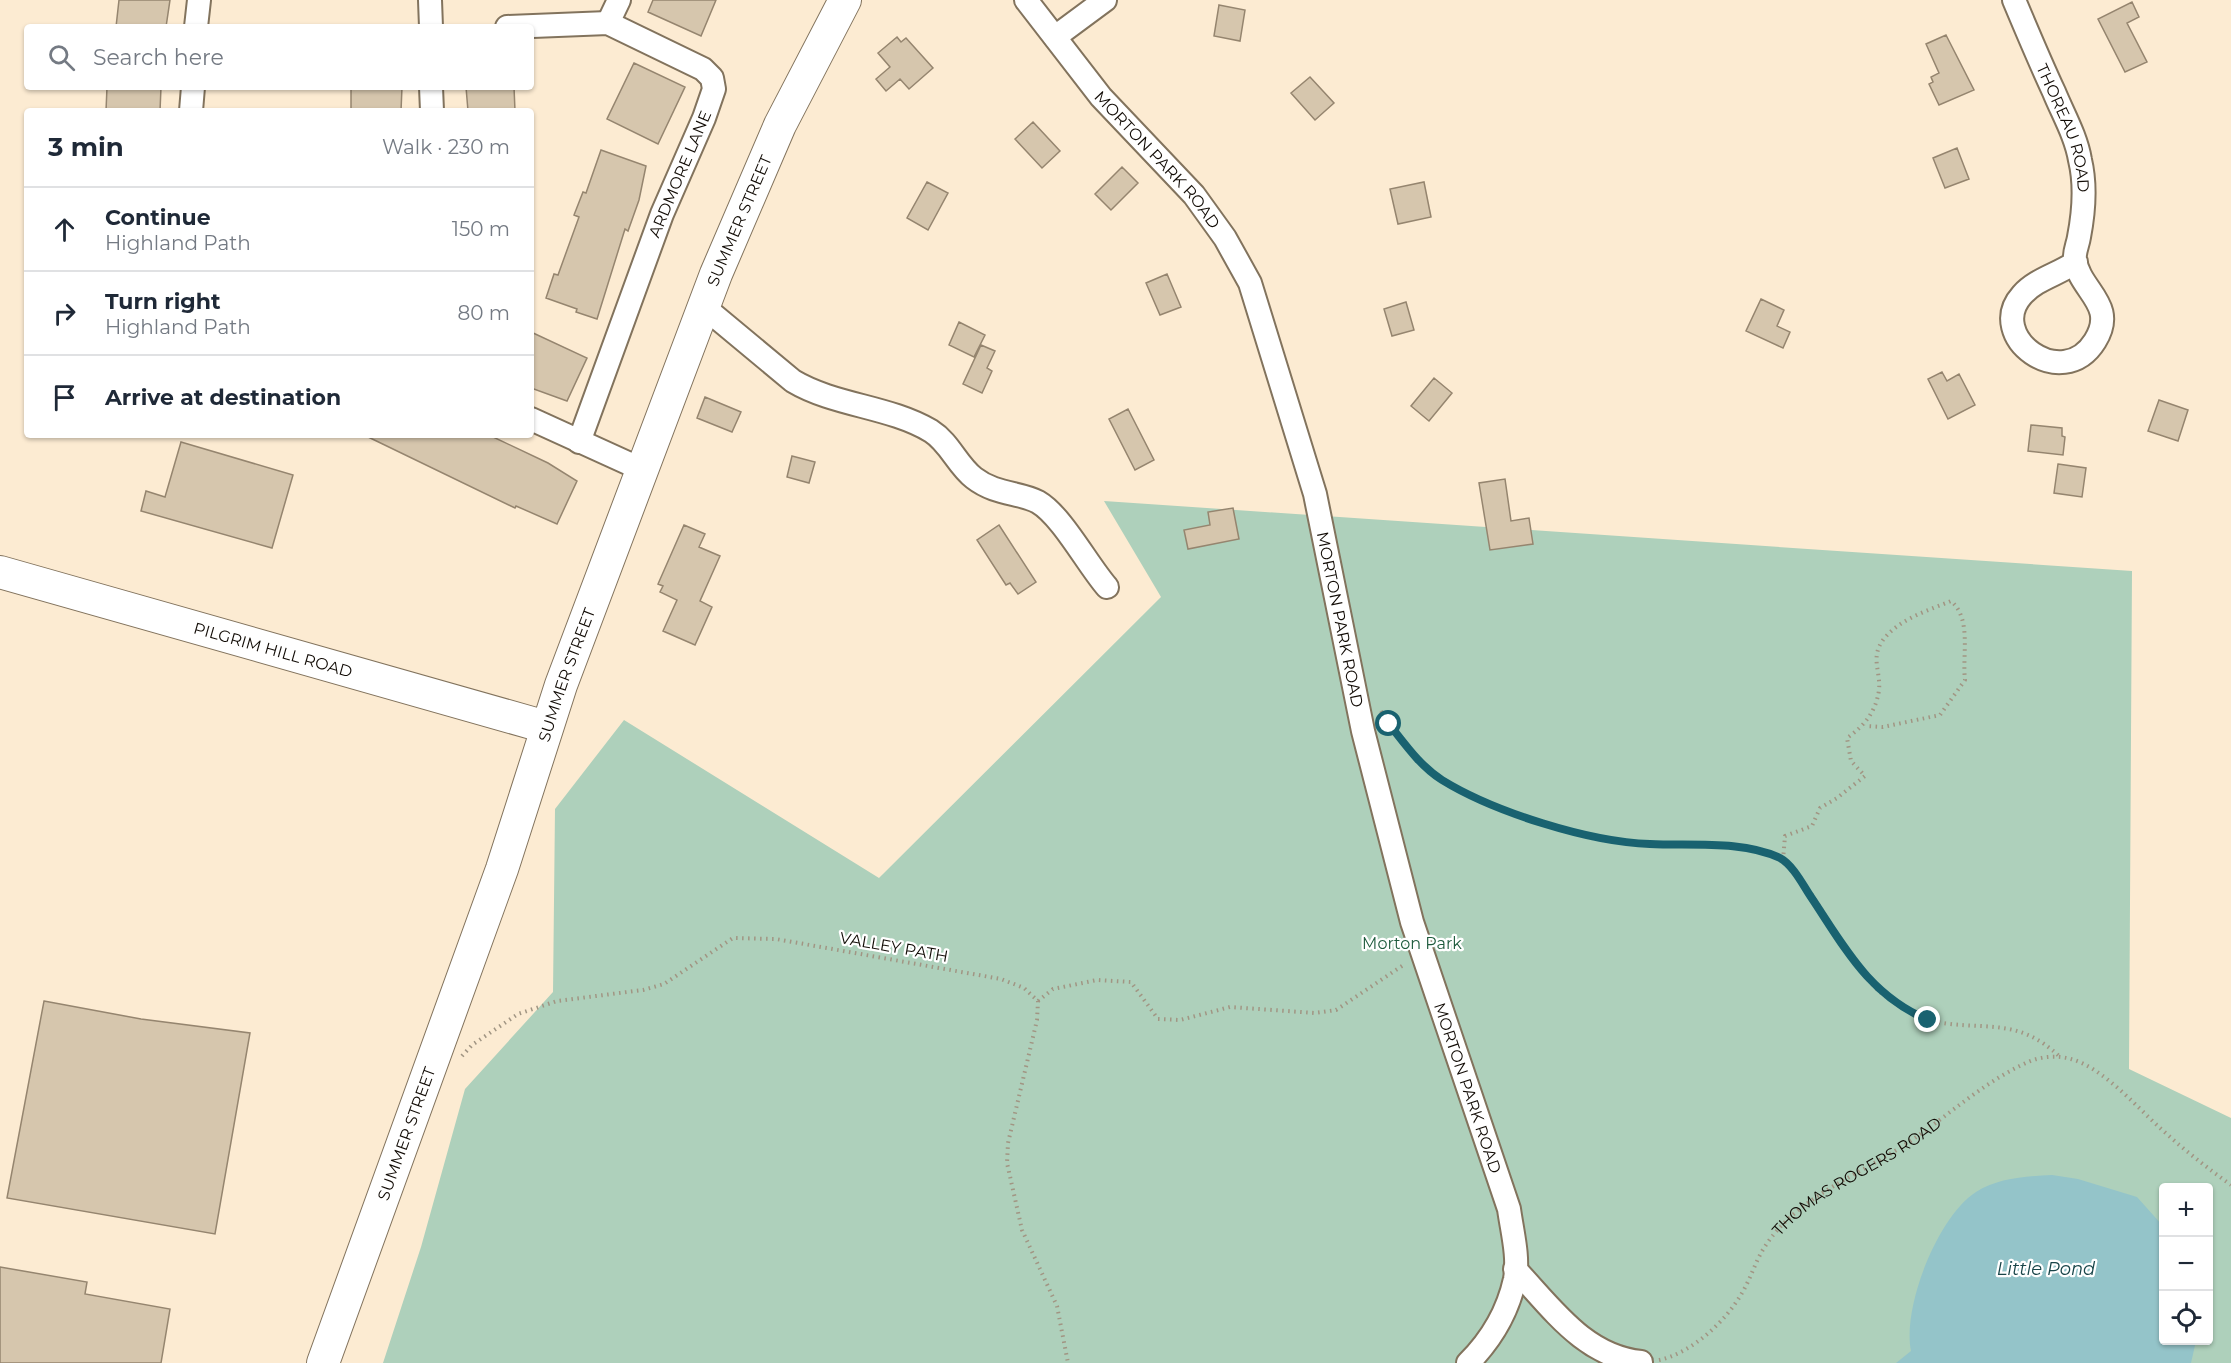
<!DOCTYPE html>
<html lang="en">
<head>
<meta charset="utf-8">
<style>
	body { margin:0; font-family:Montserrat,sans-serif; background:#f2f2f3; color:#1f2937 }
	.controls { position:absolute; right:18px; bottom:18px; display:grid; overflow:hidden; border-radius:6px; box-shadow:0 2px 4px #0004 }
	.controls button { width:54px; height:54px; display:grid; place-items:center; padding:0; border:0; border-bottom:2px solid #e0e1e3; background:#fff; color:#1f2937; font:30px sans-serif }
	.stop { position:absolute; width:18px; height:18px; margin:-14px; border:4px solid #196270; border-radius:50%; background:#fff }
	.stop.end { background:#196270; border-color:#fff; box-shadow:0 2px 6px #0008 }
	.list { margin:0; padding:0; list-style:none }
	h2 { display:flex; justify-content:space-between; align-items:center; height:78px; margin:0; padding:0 24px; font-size:26px }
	h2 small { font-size:20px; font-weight:400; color:#747a83 }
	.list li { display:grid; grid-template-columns:39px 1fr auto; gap:18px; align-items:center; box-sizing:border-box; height:84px; padding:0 24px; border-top:2px solid #e0e1e3 }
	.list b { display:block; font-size:22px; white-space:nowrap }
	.list p { margin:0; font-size:20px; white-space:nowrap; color:#747a83 }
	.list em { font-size:20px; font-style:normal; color:#747a83 }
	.icon { flex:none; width:33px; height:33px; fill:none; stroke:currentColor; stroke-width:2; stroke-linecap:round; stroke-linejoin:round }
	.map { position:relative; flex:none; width:2231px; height:1363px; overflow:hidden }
	.search { position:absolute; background:#fff; box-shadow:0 2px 4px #0004; left:24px; top:24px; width:510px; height:66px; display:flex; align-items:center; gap:15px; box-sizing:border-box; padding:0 21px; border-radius:6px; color:#747a83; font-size:22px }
	.panel { position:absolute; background:#fff; box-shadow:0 2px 4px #0004; left:24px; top:108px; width:510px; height:330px; border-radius:6px }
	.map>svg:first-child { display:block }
	.green { fill:#aed0bb; fill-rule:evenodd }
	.water { fill:#94c4c9 }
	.building { fill:#d6c6ad; stroke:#95856f; stroke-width:1.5 }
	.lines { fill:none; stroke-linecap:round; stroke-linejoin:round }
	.minor-casing { stroke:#82735d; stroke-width:26 }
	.secondary-casing { stroke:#82735d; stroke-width:34 }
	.path { stroke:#a19583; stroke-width:4; stroke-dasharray:1.5 4.5; stroke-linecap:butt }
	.minor { stroke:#fff; stroke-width:22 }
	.secondary { stroke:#fff; stroke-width:32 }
	.route { stroke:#196270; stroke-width:8 }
	.labels { text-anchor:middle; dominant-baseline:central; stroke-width:4.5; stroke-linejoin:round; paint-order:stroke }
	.street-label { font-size:16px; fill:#100a04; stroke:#fff }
	.park-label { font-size:16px; fill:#1e5b3d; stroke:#fff }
	.water-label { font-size:18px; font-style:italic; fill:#184549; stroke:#fff }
</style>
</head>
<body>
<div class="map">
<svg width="2231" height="1363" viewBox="0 0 2231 1363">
	<rect width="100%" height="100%" fill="#fcebd2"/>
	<path class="green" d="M1104 501 2132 571 2129 1069 2231 1118V1363H383L421 1247 465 1089 553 992 555 809 624 720 879 878 1161 597ZM2164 1188H2208V1340H2164Z"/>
	<path class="water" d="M2052 1175 2078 1179 2137 1197 2163 1226 2164 1340 2196 1341 2191 1363H1896L1911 1351C1902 1307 1938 1216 1976 1192 1997 1178 2027 1176 2052 1175Z"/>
	<path class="building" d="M119 0H170L166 27H116Z
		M653 0H716L701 36 648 12Z
		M2132 2 2139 17 2127 23 2147 62 2125 72 2098 19Z
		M1219 5 1245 10 1240 41 1214 36Z
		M1946 35 1974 90 1939 105 1929 84 1933 82 1931 77 1939 73 1926 44Z
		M897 37 901 42 906 38 933 68 909 89 900 79 886 91 876 79 890 67 878 53Z
		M634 63 685 87 658 144 607 119Z
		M1310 77 1334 103 1315 120 1291 93Z
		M107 87H161L160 111H106Z
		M351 87H402L401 111H351Z
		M466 87H514L515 111H468Z
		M1033 122 1060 151 1042 168 1015 139Z
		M1957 148 1969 179 1945 188 1933 158Z
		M601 150 646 166 639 200 628 231 625 229 597 319 576 312 577 309 546 298 554 274 558 275 579 217 574 215 583 192 586 193Z
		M1122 167 1138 183 1111 210 1095 194Z
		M927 182 948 193 928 230 907 218Z
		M1424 182 1431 217 1398 224 1390 189Z
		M1167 274 1181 307 1160 315 1146 283Z
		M1761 299 1784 310 1777 326 1790 332 1783 348 1746 331Z
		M1406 302 1414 330 1392 336 1384 309Z
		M959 322 985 335 974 357 949 345Z
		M531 332 587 358 567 401 531 388Z
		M981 345 995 351 987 368 992 371 982 393 963 384Z
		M1942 372 1947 381 1959 374 1975 405 1948 419 1928 379Z
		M1434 378 1452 393 1429 421 1411 406Z
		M705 397 741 412 732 432 697 418Z
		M2159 400 2188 410 2178 441 2148 431Z
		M1128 409 1154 460 1135 470 1109 419Z
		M2031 425 2062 428V436L2065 437 2063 455 2028 451Z
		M364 435H489L548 463 577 481 557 524 516 506 515 508Z
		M181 442 293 475 272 548 141 511 146 491 165 497Z
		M792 456 815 462 809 483 787 477Z
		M2058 464 2086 468 2082 497 2054 493Z
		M1505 479 1511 521 1529 518 1533 544 1490 550 1479 483Z
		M1233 508 1239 539 1188 549 1184 530 1210 525 1208 512Z
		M684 525 705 534 699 547 720 556 700 601 712 607 695 645 663 631 677 600 660 592 663 586 658 584Z
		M999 525 1036 582 1018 594 1010 583 1006 585 977 540Z
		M44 1001 141 1019 250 1033 215 1234 7 1198Z
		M0 1267 87 1282 85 1294 170 1309 161 1363H0Z"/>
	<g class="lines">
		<defs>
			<g id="minor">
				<path d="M430 0 431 27"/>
				<path id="s2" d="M1026 0 1101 97 1194 195 1225 238 1250 283 1315 494 1363 731 1412 922 1509 1209C1512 1231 1519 1257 1515 1279 1508 1311 1491 1340 1468 1363"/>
				<path id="s3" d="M2014 0C2027 31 2040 62 2054 92 2063 114 2076 136 2080 160 2086 185 2084 211 2079 237 2078 244 2074 252 2075 259 2079 291 2118 304 2095 341 2062 394 1985 336 2022 295 2036 279 2059 274 2076 262"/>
				<path d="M608 23 619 0"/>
				<path d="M196 27 199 0"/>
				<path d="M507 27 608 23 703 69 712 78 714 89 704 118 662 214 579 442"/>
				<path d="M1055 37 1105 0"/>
				<path d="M431 87 432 111"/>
				<path d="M191 111 193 87"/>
				<path d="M704 307 793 381C835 406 889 406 931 431 950 443 957 465 974 478 996 495 1019 492 1038 502 1062 516 1087 564 1107 587"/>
				<path d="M531 419 643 470"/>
				<path d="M1515 1269C1552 1308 1584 1356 1641 1362"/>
			</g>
			<g id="secondary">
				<path id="s4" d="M0 572 546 727"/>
				<path id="s5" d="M323 1363 502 869 561 685 716 274 780 125 845 0"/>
			</g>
		</defs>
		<use href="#minor" class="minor-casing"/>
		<use href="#secondary" class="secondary-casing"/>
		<g class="path">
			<path d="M1381 711C1397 736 1416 762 1441 779 1490 813 1587 841 1647 844 1680 846 1735 842 1765 852 1815 870 1839 961 1885 996 1898 1005 1912 1016 1928 1020 1981 1033 2015 1014 2060 1057"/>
			<path d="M1783 860 1785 836 1812 826 1820 808 1837 798 1865 776 1851 761 1847 738C1864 726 1876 712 1879 690 1881 672 1870 658 1883 640 1899 619 1927 611 1951 601 1972 619 1962 655 1965 680L1940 715 1883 727 1865 726"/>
			<path d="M1038 1001 1053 989 1097 980 1131 982 1158 1019 1180 1020 1230 1007 1315 1013 1336 1010 1405 964"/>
			<path d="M462 1056 472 1045 518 1014 557 1001 643 990 664 984 733 938 776 939 1001 979 1024 988 1038 1001 1037 1020 1008 1143 1007 1163 1022 1230 1057 1306 1068 1363"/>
			<path id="s1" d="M1659 1360C1692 1353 1726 1321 1742 1293 1751 1278 1755 1262 1764 1248 1795 1198 1859 1175 1906 1144 1947 1117 1982 1083 2026 1063 2040 1056 2057 1055 2071 1059 2103 1068 2136 1106 2160 1128 2183 1149 2206 1167 2231 1185"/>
		</g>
		<use href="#minor" class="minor"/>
		<use href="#secondary" class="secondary"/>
	</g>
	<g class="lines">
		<path class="route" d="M1389 724C1405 744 1420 766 1442 780 1494 812 1589 842 1650 844 1690 846 1743 840 1780 858 1793 865 1803 885 1811 897 1845 948 1869 995 1928 1020"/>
	</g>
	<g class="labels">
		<g class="street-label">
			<text stroke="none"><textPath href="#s3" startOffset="138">THOREAU ROAD</textPath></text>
			<text stroke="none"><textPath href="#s2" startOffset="207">MORTON PARK ROAD</textPath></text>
			<text transform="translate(680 174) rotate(-67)">ARDMORE LANE</text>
			<text stroke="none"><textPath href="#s5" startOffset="1216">SUMMER STREET</textPath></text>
			<text stroke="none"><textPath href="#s2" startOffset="711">MORTON PARK ROAD</textPath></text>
			<text stroke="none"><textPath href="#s4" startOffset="284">PILGRIM HILL ROAD</textPath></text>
			<text stroke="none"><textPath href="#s5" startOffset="730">SUMMER STREET</textPath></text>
			<text transform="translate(894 947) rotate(10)">VALLEY PATH</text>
			<text stroke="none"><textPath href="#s2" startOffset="1197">MORTON PARK ROAD</textPath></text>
			<text stroke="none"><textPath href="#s5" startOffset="244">SUMMER STREET</textPath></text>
			<text stroke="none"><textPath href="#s1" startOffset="278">THOMAS ROGERS ROAD</textPath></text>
		</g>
		<g class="park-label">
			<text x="1412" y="943">Morton Park</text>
		</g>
		<g class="water-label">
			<text x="2046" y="1269">Little Pond</text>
		</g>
	</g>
</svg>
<div class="controls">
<button>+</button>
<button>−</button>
<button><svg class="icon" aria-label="locate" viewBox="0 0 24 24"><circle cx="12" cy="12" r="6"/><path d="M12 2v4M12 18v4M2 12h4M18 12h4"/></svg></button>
</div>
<div class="stop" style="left:1389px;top:724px"></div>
<div class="stop end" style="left:1928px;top:1020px"></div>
<div class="search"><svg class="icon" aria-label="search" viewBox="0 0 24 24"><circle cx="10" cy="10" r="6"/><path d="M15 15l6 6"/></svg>Search here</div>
<section class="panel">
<h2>3 min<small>Walk · 230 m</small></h2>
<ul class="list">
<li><svg class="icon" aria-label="ahead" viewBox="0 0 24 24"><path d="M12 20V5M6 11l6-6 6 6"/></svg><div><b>Continue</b><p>Highland Path</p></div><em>150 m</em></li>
<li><svg class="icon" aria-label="right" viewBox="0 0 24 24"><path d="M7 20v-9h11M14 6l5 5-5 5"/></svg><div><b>Turn right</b><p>Highland Path</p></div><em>80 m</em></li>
<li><svg class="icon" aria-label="arrive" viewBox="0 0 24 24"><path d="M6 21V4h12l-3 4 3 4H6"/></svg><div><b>Arrive at destination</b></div></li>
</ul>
</section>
</div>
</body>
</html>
